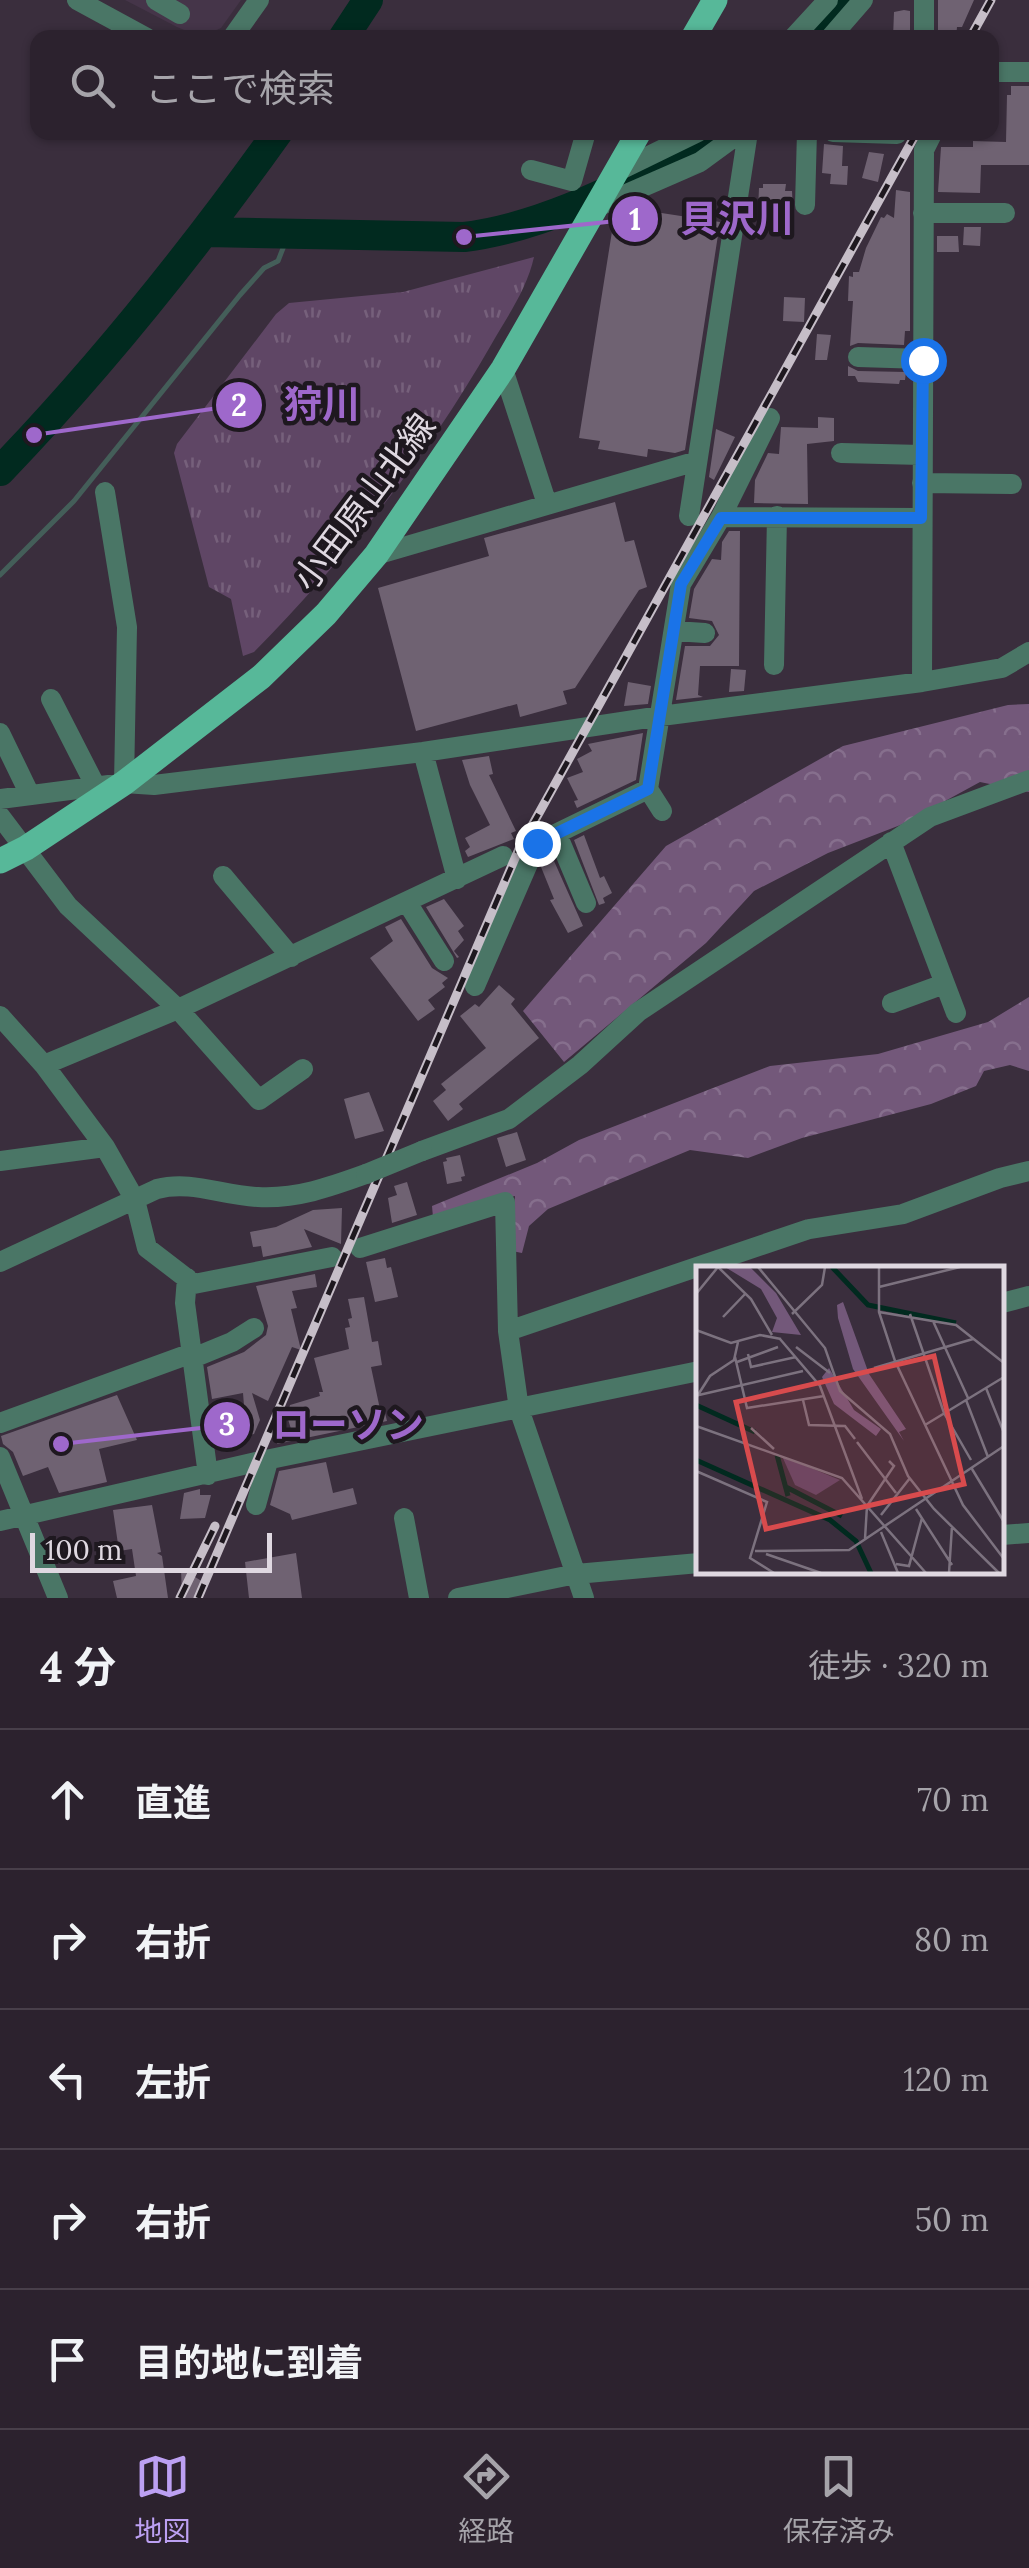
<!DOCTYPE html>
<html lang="ja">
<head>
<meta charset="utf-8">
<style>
	body { margin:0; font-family:Lora,"Noto Sans JP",serif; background:#382f3a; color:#f1f3f6 }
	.scale { position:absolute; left:30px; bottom:25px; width:242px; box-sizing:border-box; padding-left:10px; border:5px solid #dfd8e1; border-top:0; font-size:28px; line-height:35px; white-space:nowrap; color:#dfd8e1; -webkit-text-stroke:8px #1e181f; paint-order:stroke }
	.stop { position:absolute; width:30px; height:30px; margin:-22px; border:8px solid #1a73e8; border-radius:50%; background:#fff }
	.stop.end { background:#1a73e8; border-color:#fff; box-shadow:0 2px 10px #0008 }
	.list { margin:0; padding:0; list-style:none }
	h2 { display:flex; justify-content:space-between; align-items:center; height:130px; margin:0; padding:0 40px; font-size:42px }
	h2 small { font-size:32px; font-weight:400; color:#a6a4aa }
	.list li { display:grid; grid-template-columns:65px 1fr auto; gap:30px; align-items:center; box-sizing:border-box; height:140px; padding:0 40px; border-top:2px solid #483f4a }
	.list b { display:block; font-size:38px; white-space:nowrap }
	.list em { font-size:32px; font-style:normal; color:#a6a4aa }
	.icon { flex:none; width:55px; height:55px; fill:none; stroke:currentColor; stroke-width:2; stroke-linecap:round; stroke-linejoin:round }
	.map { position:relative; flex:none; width:1029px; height:1598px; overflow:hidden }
	.search { position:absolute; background:#2c222e; box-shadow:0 2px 8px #0004; left:30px; right:30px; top:30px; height:110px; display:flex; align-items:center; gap:25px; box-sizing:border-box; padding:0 35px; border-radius:20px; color:#a6a4aa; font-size:38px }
	.sheet { height:830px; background:#2c222e }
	nav { display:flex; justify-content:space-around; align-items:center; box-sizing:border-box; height:140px; border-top:2px solid #483f4a; background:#2c222e; font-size:28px; color:#a6a4aa }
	nav a { display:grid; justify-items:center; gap:5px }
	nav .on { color:#bca0f2 }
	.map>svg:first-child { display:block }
	.built { fill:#453549 }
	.forest { fill:url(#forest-crowns) }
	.park { fill:url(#park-tufts) }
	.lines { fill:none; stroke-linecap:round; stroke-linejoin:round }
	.stream { stroke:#445e59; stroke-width:5 }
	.river { stroke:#012a1f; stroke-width:30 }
	.building { fill:#6f6272 }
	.minor { stroke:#4a7666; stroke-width:20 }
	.major { stroke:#57b899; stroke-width:25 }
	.rail-casing { stroke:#c6bec8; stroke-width:9 }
	.rail { stroke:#1e181f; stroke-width:5; stroke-dasharray:15; stroke-linecap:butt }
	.minor-bridge { stroke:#4a7666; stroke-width:20 }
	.route { stroke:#1a73e8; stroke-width:12 }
	.labels { text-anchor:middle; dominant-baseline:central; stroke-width:9; stroke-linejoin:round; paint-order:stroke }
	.street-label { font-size:35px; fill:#dfd8e1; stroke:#1e181f }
	.inset-river { fill:none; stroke:#012a1f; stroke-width:5 }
	.inset-road { fill:none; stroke:#7c727f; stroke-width:2.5 }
	.view { fill:#d84b4d; fill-opacity:0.15; stroke:#d84b4d; stroke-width:5 }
	.inset-edge { fill:none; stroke:#dfd8e1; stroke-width:5 }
	.leader { fill:none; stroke:#9e68cb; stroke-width:4 }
	.callout-dot { fill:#9e68cb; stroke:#1e181f; stroke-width:4 }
	.mark-label { font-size:30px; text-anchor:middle; font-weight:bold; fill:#fff }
	.callout-label { font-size:38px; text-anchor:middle; font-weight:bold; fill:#9e68cb; stroke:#1e181f; stroke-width:9; stroke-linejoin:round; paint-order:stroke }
</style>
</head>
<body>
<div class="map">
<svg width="1029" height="1598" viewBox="0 0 1029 1598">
	<defs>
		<pattern id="forest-crowns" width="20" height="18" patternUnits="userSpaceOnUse" patternTransform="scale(2.5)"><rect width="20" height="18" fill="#73587a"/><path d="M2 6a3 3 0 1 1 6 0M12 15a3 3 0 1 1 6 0" fill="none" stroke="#866f8d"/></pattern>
		<pattern id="park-tufts" width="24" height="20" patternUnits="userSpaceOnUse" patternTransform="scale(2.5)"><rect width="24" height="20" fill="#5f4665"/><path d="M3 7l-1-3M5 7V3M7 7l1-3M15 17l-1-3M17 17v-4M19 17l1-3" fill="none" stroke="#76607b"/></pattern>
	</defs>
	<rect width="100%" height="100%" fill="#3a2e3d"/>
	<path class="built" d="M125 0H241L221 28 208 34H194L177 27Z"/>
	<path class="forest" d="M1029 704V792L980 782 903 824 828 853 754 891 706 943 564 1062 523 1011 666 846 843 746 1008 705Z
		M1029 997V1071L1010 1065 984 1071 976 1086 931 1104 802 1138 748 1158 690 1150 548 1209 529 1226 522 1253 512 1251 515 1196 433 1217 432 1206 537 1163 579 1140 770 1066 878 1054 988 1022Z"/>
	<path class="park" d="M534 257C527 289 507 317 491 345 426 459 345 559 254 652L243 656 231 599 209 587 174 453 177 444 276 314 289 303 403 292Z"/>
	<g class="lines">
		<path class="stream" d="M0 575 74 501 240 295 264 268 278 261 289 233"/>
		<path class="river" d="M343 38 368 0
			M811 38 845 0
			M207 232 464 237C553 226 638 176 718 138L723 132
			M0 471C101 366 193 251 278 132"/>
	</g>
	<path class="building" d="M938 0H974L962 27H957L956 38H938Z
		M904 10 910 11V38H893L894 12Z
		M1011 86H1029V165H981L980 193 938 192 941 147H973V141L1006 142 1007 95H1011Z
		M824 144 843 146 842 166H848L847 185 830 184 831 174 822 173Z
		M869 152 884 154 878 182 862 178Z
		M763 184H786L785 191H792L793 211 758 210 759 188H763Z
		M896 190 910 192V331H905L904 345 858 343 850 346 853 301H848L849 276 853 277V272H859L866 248 881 217 884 218 887 214 894 218Z
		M629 208 720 222 685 450 675 453 648 449 647 457 598 449 600 441 579 438 614 219Z
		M964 227H981L980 246 963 245Z
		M937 236H958L959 252H937Z
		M784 297 805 298 804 322 783 321Z
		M817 334 831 335 827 360H815Z
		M848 366 858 371 906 372 905 380H900L899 384 858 382 855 376H848Z
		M818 417 834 418V441L807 444 808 504 754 503 755 480 768 453 779 454 781 427 818 428Z
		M716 429 735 437 714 480 709 477Z
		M615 502 625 542 634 540 647 587 639 590 575 688 563 691 567 704 520 717 517 704 416 731 378 588 489 556 484 538Z
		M729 531H740L739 666H700L698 695 703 697 676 700 685 646H710L719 635 712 621 689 618 694 589 712 559 721 560 722 542Z
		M731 669 746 670 744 691 729 692Z
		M628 682 651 686 648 704 624 706Z
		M643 733 636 780 577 808 574 801 578 800 567 778 583 772 577 759 592 751 588 744Z
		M489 756 493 774 489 775 516 831 511 833 514 839 468 857 465 851 470 847 465 838 490 825 470 785 462 760Z
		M584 835 600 878 604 876 612 893 603 898 605 903 599 905 574 840Z
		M550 852 583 926 568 933 550 900 554 899 541 867Z
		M444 899 464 926 458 931 464 940 454 951 459 957 457 958 426 907Z
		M401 919 432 968 448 978 442 983 445 987 428 1000 435 1009 418 1021 370 958 393 941 385 927Z
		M499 985 515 999 511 1004 539 1038 459 1104 463 1109 448 1121 433 1101 446 1090 441 1084 486 1048 460 1016 475 1004 479 1007Z
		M369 1092 384 1131 355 1139 344 1099Z
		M517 1132 526 1160 506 1167 497 1138Z
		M460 1155 465 1176 461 1177 462 1181 447 1184 443 1162 447 1161 446 1158Z
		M407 1182 417 1215 392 1223 388 1198 397 1195 394 1186Z
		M342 1208 341 1244 304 1229 312 1247 263 1257 261 1246 253 1247 250 1232 276 1227 313 1210Z
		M385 1258 387 1268 391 1267 398 1297 375 1302 366 1262Z
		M315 1274 317 1287 292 1291 297 1308 291 1309 301 1350 292 1347 268 1401 252 1393 260 1420 254 1434 228 1440 223 1424 245 1418 243 1393 212 1399 207 1367 244 1352 266 1335 268 1326 256 1286Z
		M364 1297 372 1342 378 1341 382 1365 371 1367 381 1414 385 1413 387 1421 277 1444 282 1431 291 1429 287 1416 290 1405 320 1396 319 1392H323L314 1358 349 1349 345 1328 350 1327 348 1319 352 1318 348 1299Z
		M117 1395 137 1440 99 1449 107 1482 59 1493 48 1467 23 1476 13 1452 3 1444 1 1436Z
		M326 1462 333 1493 353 1488 357 1504 292 1520 290 1514 270 1505 279 1471Z
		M200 1489V1495H211L205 1518 180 1519 184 1493Z
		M152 1505 161 1552 157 1553 162 1556 168 1598H117L113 1581 136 1576 132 1549 119 1551 113 1510Z
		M296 1553 302 1598H249L245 1562Z
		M181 1568 203 1582 196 1598H182Z"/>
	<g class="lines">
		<path class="minor" d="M77 0 147 38
			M156 0 180 14
			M924 0V38
			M232 38 259 0
			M793 38 828 0
			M830 38 863 0
			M992 72H1029
			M833 132 897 134
			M531 170 572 181 586 132
			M616 172 698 132
			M805 205 807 132
			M599 206 700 162 741 132
			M923 213H1005
			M858 357 923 359
			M503 369 547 504
			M841 453 922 455
			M922 483 1012 484
			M105 492 127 627 124 783
			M689 516 748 132
			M721 517 921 518
			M376 555 697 461
			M674 631 705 633
			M774 665 777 516
			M922 682 924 150 933 132
			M51 699 96 787
			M0 733 30 795
			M423 752 457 879
			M648 789 662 811
			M0 799 124 783 154 785 423 752 661 716 922 682 1002 668 1029 652
			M0 816 68 906 178 1009 259 1100 303 1069
			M557 834 586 903
			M891 842 956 1013
			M223 876 291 957
			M408 904 444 961
			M475 986 537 843 648 789 681 584 721 517 770 418
			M892 1003 944 984
			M0 1016 44 1065 105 1147 135 1200 147 1248 194 1284 332 1257
			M44 1065 178 1009 503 856
			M422 1151 509 1119 580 1065 638 1012 930 817 1029 780
			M0 1161 105 1147
			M360 1248 505 1202 508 1331 519 1409 584 1598
			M0 1262 157 1189C192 1180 223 1196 258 1197 297 1199 330 1187 366 1174
			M187 1278 185 1303 208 1475
			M1002 1303 1029 1296
			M508 1331 809 1229 903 1214 1000 1178 1029 1171
			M193 1358 232 1342 254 1328
			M0 1423 192 1353
			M0 1457 58 1598
			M256 1505 268 1461
			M404 1518 419 1598
			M0 1521 256 1462 699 1371
			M1002 1535 1029 1533
			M458 1598 576 1574 699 1563"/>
		<path class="major" d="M693 38 715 0
			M0 861 26 848 124 783 261 677 326 614 376 555 503 369 639 132"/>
		<defs>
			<path id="rail" d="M970 38 991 0
				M180 1598 215 1526
				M198 1598 519 849 917 132"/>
		</defs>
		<use href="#rail" class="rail-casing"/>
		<use href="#rail" class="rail"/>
		<path class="minor-bridge" d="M366 1174 422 1151"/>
	</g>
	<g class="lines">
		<path class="route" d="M537 843 648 789 681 584 721 518H921L923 360"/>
	</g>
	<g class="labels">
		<g class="street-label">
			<text transform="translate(364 502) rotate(-53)">小田原山北線</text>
		</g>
	</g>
	<g transform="translate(696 1266)">
		<rect width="308" height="308" fill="#3a2e3d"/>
		<path d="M29 1H54L80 27 105 69 76 66 81 52 65 23ZM147 36 173 108 210 163 203 166 208 175 157 103 142 52 141 39ZM133 102 158 144 185 163 180 170 138 138 126 111Z" fill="#73587a"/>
		<path d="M86 190 144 214 120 229 99 219Z" fill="#5f4665"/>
		<path class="inset-river" d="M136 1 172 39 260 57M0 139 59 166M81 189 92 230M0 194 134 254 160 275 175 307M90 221 146 250"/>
		<path class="inset-road" d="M22 1 55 33 76 69M62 1 129 82 144 125 194 168 212 210 238 243 303 307M183 1V46L199 95 267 239 308 293M183 21 264 1M0 28 22 1M183 46 260 59 308 97M96 48 126 19 129 1M214 48 248 147 275 194M27 51 50 27M237 55 272 132M0 64 35 77 64 69 85 73M84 73 124 120 166 233M100 81 134 107M52 88 55 101 100 91M39 91 51 142 128 130M41 96 82 81M178 102 277 73M290 122 308 167M3 129 107 105M0 132 14 110 38 94 42 76M107 134 113 159 149 160 159 173M270 134 292 191M229 159 308 111M0 160 146 212 230 307M55 162 78 183M161 176 200 227M276 203 308 256M0 205 71 236 54 292 78 307M220 243 256 299M185 249 214 212M185 266 202 307M169 273 171 240 198 200 193 195M59 285 153 284 308 180M70 288 125 307M200 298 213 300 226 252M253 307 256 260"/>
		<path class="view" d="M238 90 268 218 70 263 40 136Z"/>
		<rect width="308" height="308" class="inset-edge"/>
	</g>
	<path class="leader" d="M464 237L635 219M34 435L239 405M61 1444L227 1425"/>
	<g class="callout-dot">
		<circle cx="464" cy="237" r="10"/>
		<circle cx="34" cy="435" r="10"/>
		<circle cx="61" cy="1444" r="10"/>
		<circle cx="635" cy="219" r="25"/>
		<circle cx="239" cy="405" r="25"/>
		<circle cx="227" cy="1425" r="25"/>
	</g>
	<g class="mark-label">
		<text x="635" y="230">1</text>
		<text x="239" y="416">2</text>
		<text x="227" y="1435">3</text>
	</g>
	<g class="callout-label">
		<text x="737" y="232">貝沢川</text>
		<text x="322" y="418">狩川</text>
		<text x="348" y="1438">ローソン</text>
	</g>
</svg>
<div class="scale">100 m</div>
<div class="stop" style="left:923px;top:360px"></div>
<div class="stop end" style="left:537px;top:843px"></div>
<div class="search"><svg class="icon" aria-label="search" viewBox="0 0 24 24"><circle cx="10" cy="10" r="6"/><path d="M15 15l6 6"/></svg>ここで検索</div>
</div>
<section class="sheet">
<h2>4 分<small>徒歩 · 320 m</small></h2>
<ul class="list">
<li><svg class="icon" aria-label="ahead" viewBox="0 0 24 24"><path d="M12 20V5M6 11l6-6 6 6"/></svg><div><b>直進</b></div><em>70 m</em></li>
<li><svg class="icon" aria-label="right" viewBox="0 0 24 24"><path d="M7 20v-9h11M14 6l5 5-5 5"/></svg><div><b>右折</b></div><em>80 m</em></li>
<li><svg class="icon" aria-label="left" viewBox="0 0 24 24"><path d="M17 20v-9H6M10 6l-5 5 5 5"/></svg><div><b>左折</b></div><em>120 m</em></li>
<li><svg class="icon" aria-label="right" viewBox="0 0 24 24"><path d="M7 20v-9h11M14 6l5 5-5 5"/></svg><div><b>右折</b></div><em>50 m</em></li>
<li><svg class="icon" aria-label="arrive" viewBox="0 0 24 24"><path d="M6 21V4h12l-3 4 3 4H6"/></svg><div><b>目的地に到着</b></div></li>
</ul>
</section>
<nav>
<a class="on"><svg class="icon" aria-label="map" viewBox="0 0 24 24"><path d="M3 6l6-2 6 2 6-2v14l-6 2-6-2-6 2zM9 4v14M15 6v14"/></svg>地図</a>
<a><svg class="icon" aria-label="directions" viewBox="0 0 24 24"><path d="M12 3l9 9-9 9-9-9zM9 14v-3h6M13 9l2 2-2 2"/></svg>経路</a>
<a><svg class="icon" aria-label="saved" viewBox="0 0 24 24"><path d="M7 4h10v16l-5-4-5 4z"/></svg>保存済み</a>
</nav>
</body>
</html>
